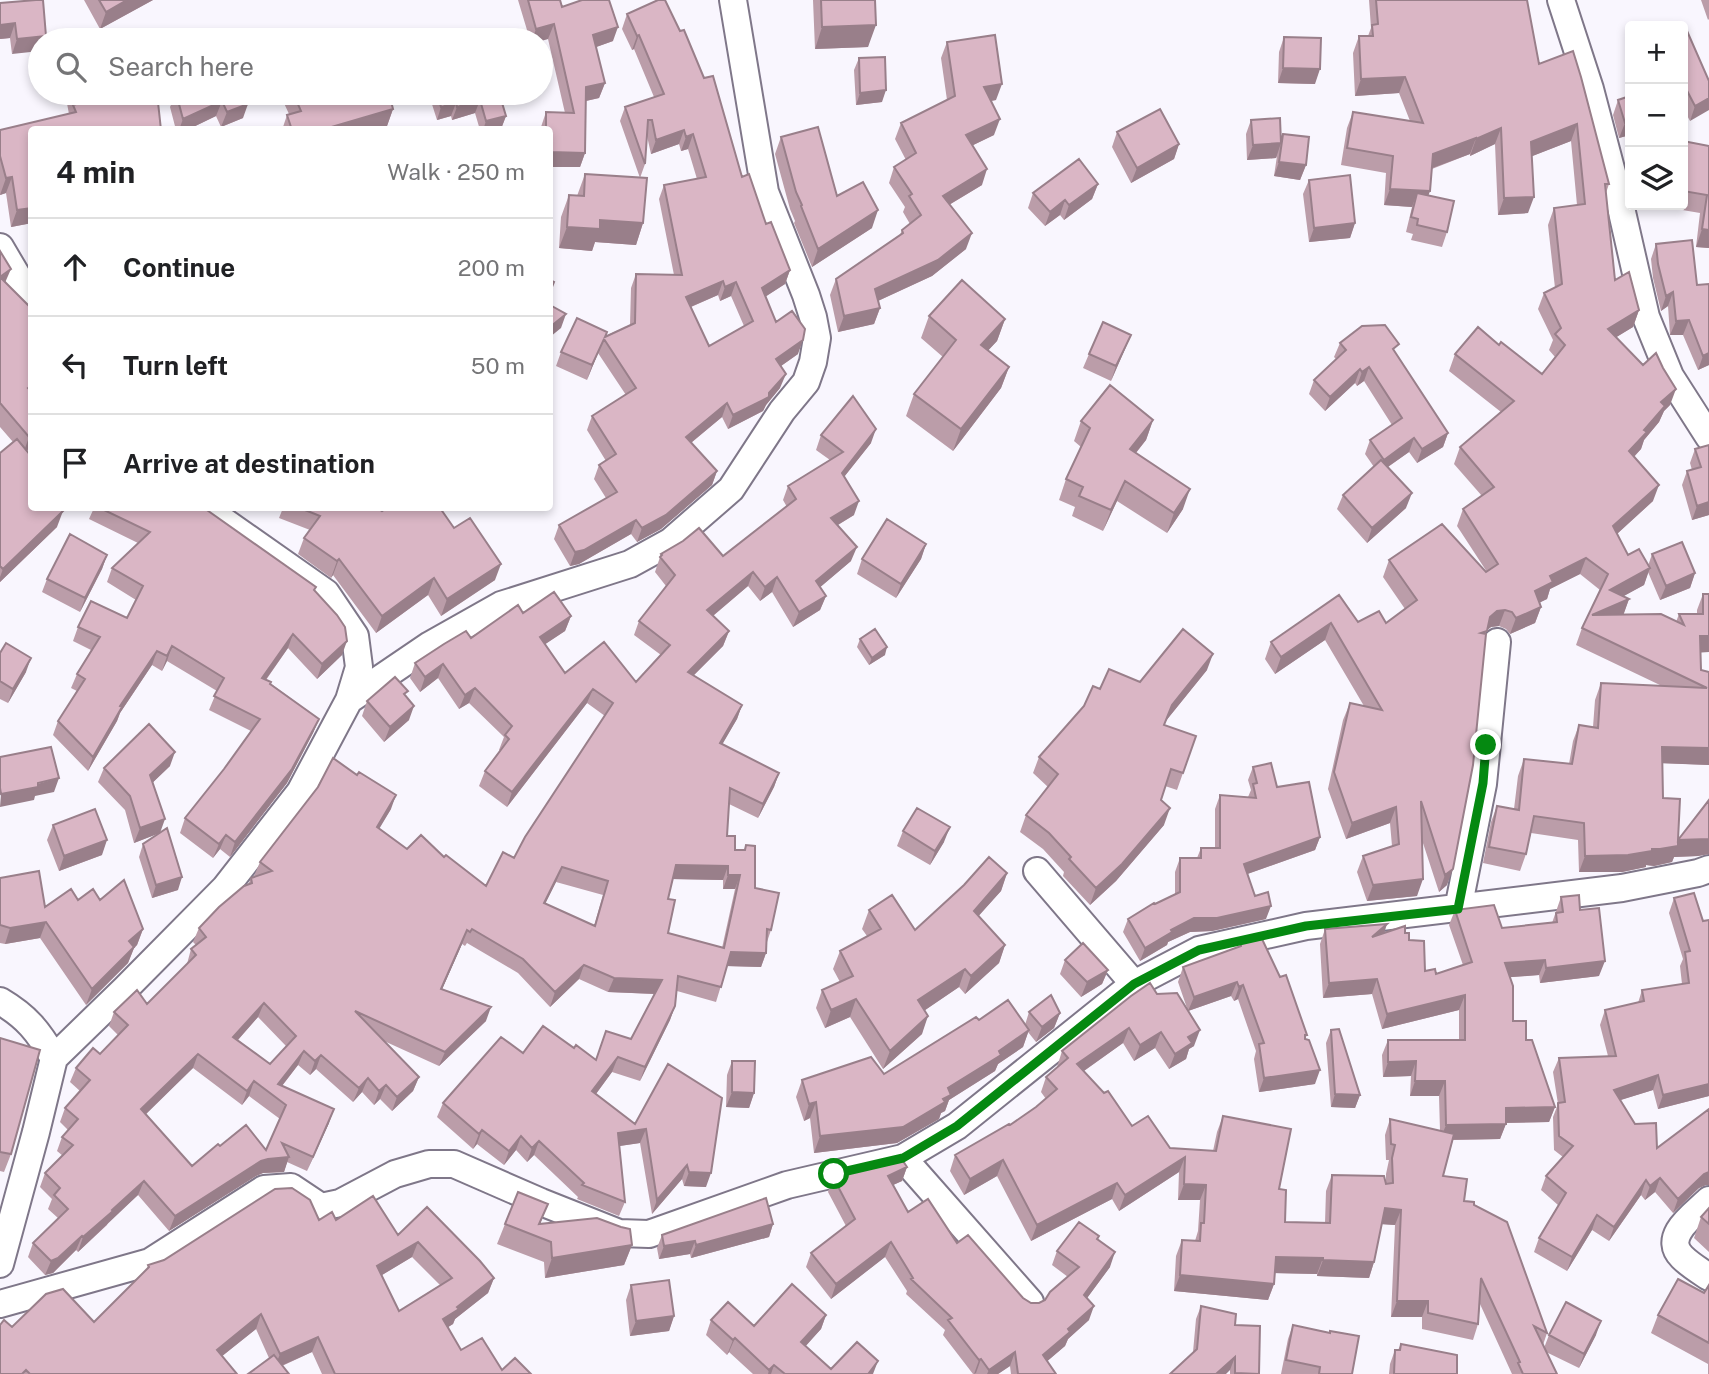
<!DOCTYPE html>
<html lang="en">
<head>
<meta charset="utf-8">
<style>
	body { margin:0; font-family:"Public Sans",sans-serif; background:#f6f6f6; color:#202124 }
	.controls { position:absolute; right:21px; top:21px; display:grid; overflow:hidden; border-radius:7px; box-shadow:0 4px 10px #0003 }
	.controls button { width:63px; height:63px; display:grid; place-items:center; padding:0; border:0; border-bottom:2px solid #e0e0e0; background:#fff; color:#202124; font:35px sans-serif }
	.stop { position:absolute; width:21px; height:21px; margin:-16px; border:5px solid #058911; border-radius:50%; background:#fff }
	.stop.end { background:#058911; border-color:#fff; box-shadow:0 2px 7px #0008 }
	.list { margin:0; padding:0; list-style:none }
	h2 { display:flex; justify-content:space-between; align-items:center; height:91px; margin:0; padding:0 28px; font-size:30px }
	h2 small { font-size:23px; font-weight:400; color:#757577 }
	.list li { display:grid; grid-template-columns:46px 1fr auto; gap:21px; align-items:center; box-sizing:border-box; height:98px; padding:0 28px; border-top:2px solid #e0e0e0 }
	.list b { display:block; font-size:26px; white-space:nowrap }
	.list em { font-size:23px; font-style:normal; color:#757577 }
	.icon { flex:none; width:38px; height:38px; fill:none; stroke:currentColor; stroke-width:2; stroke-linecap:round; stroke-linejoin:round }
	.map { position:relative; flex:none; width:1709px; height:1374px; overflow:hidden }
	.search { position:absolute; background:#fff; box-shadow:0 4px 10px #0003; left:28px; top:28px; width:525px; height:77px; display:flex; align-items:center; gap:18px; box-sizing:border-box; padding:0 24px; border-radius:38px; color:#757577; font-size:26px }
	.panel { position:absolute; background:#fff; box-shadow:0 4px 10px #0003; left:28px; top:126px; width:525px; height:385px; border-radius:7px }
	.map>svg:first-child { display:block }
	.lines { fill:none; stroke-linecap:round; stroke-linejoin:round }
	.street-casing { stroke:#7f7789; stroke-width:30 }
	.street { stroke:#fff; stroke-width:26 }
	.wall { fill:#bb9da9; fill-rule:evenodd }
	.shaded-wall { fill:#997f8a }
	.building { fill:#dab6c5; stroke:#997f8a; stroke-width:2; fill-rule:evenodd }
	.route { stroke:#058911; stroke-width:9 }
</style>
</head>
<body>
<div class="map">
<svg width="1709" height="1374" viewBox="0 0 1709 1374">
	<rect width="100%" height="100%" fill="#f9f6fe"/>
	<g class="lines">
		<defs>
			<path id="street" d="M1561 0 1590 89 1619 199 1646 317 1670 376 1709 437
				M0 247 32 301
				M349 700 430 645 501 605 630 564 670 542 731 489 782 411 806 382 813 362 817 338 813 317 806 295 765 192 733 0
				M1037 871 1134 984
				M1458 909 1483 784 1497 642
				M0 1001C27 1017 38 1031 54 1058L36 1132 0 1264
				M54 1058 125 989 225 888 300 792 349 700 359 667 355 636 326 593 205 508
				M903 1158 1030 1302
				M1709 1200C1695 1214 1661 1236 1682 1257 1690 1265 1700 1271 1709 1277
				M0 1304 150 1262 264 1189 291 1187 321 1207 340 1203 395 1174 429 1164H454L541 1202 619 1233 649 1234 787 1185 903 1158 957 1126 1134 984 1199 950 1306 926 1622 888 1698 873 1709 869"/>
		</defs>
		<use href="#street" class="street-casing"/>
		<use href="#street" class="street"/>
	</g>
	<path class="wall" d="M36 0 12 54 10 38 0 39Z
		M84 0H153L100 29Z
		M518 0H560L562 7 613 41 596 47 605 83 599 98 586 101 585 153 580 167H550V130H541V127L546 112 565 113 548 39 541 40H530Z
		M813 0H875L868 47 815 49Z
		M1369 0H1527L1539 64 1573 51 1609 184 1606 193 1615 280 1639 310 1633 327 1616 337 1670 405 1664 411 1659 422 1644 440 1641 449 1634 457 1653 501 1617 534 1628 555 1648 566 1652 554 1695 573 1690 588 1660 600 1648 572 1644 585 1623 596 1629 599 1623 615 1676 622 1679 614H1697V610L1703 594H1709V652H1700L1701 670 1709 672V765L1662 763 1663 798 1678 840 1709 800V854L1698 856 1674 857 1672 862 1654 866 1646 865V867L1622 872H1579L1578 840 1531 833 1526 854 1520 871 1483 863 1491 822 1497 806 1514 809 1518 776 1524 759 1569 764 1573 741 1579 725 1593 727 1595 700 1601 683 1662 686 1576 645 1582 628 1600 590 1580 574 1550 589 1547 599 1540 602 1541 607 1535 623 1510 634 1506 629 1499 626 1491 627 1486 631 1447 885 1439 892 1422 840 1417 896 1367 901 1357 872 1363 856 1392 846 1390 823 1346 839 1328 789 1343 720 1350 703 1364 706 1325 640 1275 674 1265 659 1271 642 1339 595 1358 622 1386 623 1405 609 1383 577 1389 560 1487 572 1457 526 1463 509 1482 496 1454 464 1460 447 1501 412 1449 371 1455 354 1499 345 1542 374 1555 357 1549 350 1553 340 1538 309 1544 293 1555 288 1548 225 1554 208 1577 205 1571 141 1532 156 1528 213 1498 215 1495 144 1470 156V154L1432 169 1430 191 1428 195 1447 232 1442 247 1411 240 1413 234 1406 232 1412 207 1384 205 1386 173 1341 165 1347 128 1353 112 1410 121 1399 93 1355 96 1353 53 1359 36H1368L1371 28Z
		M1701 0H1709V19L1708 20Z
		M627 14 742 177 790 270 785 284 765 297 776 322 798 354 781 366 780 388 766 405 763 411 728 429 722 417 691 443 717 471 712 485 661 529 637 542 631 534 579 564 570 566 554 539 559 525 606 498 594 479 599 465 606 461 587 430 592 416 626 395 598 353 587 380 556 366 561 352 605 336 630 325 631 288 636 274 674 275 659 199 664 185 697 179 688 149 681 151 679 144 651 154 647 136 645 164 640 178 620 121 625 107 654 97 634 49 632 50 622 29ZM718 295 720 301 731 296 744 326 709 346 691 307Z
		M1683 26 1709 81 1690 121 1683 108Z
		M1284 37 1315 84 1278 83 1279 52Z
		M947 42 996 100 991 101 994 135 973 145 982 185 949 205 966 249 932 276 878 301 880 308 874 324 838 332 830 295 836 279 900 235 902 230 910 224 903 212 905 207 889 183 894 167 906 160 895 139 901 123 947 100 941 58Z
		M859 58 882 102 856 105 854 70Z
		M65 93H157L32 130V223L11 227 6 193 0 195V130L69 114Z
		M176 93H244L243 118 221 127 216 116 187 130H176L170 107Z
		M286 93H359L393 109 387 126 376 130H282L287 115 289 114 283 101Z
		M432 93H505L506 95 502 104 506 116 501 129 480 130 475 113 452 120 451 116 437 120 430 98Z
		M1618 100 1630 135 1619 138 1613 115Z
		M1251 120 1281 139 1283 134 1306 165 1300 180 1274 176 1277 156 1276 158 1247 160 1246 134Z
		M1117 132 1179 144 1174 159 1131 183 1112 147Z
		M781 137 837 196 872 228 812 267 794 223 795 221 790 209 775 154Z
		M1683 141 1709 146V248L1696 247 1700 213 1653 205H1683Z
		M585 174 643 223 636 245 595 242 592 251 559 248 561 217 569 195 577 196Z
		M1309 180 1355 223 1350 238 1309 242 1303 194Z
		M1098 184 1092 199 1064 220 1060 215 1045 226 1028 208 1033 193Z
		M1656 244 1697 285 1709 365 1698 370 1683 335H1670L1668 306 1661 311 1653 278 1651 259Z
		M0 251 32 446 26 451 32 508 57 527 0 582V453L13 442 0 427Z
		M929 316 1005 319 997 341 988 350 1009 367 1001 388 953 451 906 416 914 394 943 357 921 338Z
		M1131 335 1125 349 1111 381 1083 368 1089 354Z
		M1340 343 1396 353 1448 433 1443 447 1417 463 1409 452 1388 467 1406 508 1367 543 1337 509 1343 495 1374 467 1365 454 1370 440 1392 425 1364 381 1357 386 1355 383 1325 411 1309 394 1314 380 1336 359 1334 357Z
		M1153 420 1146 440 1136 453 1183 509 1167 533 1117 501 1103 531 1072 516 1075 507 1059 500 1066 479 1081 447 1074 441 1081 421Z
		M821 435 871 443 844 477 854 515 838 525 851 561 820 587 826 596 820 610 793 627 772 592 760 601 748 586 713 616 729 631 723 646 693 676 742 705 737 719 722 744 779 773 774 787 758 818 729 804 727 836 735 850H744L746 845 755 888 771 930 766 945V953L761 967 727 966 716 1002 677 991 675 1006 670 1020 640 1081 612 1072 596 1094 635 1124 668 1064 706 1187 684 1186 682 1179 652 1214 640 1143 619 1146 625 1202 619 1216 577 1199 578 1197 534 1155 527 1162 516 1150 504 1165 477 1144 473 1149 437 1117 443 1103 523 1053 574 1048 596 1060 631 1039 654 994 608 992 579 979 550 1007 518 973 467 943 465 946 462 944 442 989 486 1021 439 1066 384 1041 419 1077 413 1091 392 1111 380 1099 374 1105 362 1092 353 1102 316 1069 310 1075 298 1065 282 1086 329 1123 307 1171 287 1162 284 1172 263 1173 256 1176 169 1231 138 1195 108 1222 107 1225 78 1252 76 1250 53 1273 45 1275 28 1257 33 1243 58 1218 48 1209 52 1199 40 1187 45 1173 63 1156 57 1151 62 1137 68 1130 60 1122 65 1108 80 1091 70 1082 76 1068 100 1054 118 1035 109 1026 114 1012 147 1004 187 964 191 949 196 945 193 942 199 928 248 885 251 878 256 877 254 876 260 862 391 809 379 828 407 849 444 857 486 886 514 858 605 716 587 703 507 807 479 786 485 771 500 750H499L504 737 469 703 459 709 438 678 420 692 410 678 415 663 523 613 571 616 565 631 545 644 565 673 636 682 661 655 634 635 639 621 666 586 655 572 661 554 723 556 787 507 783 500 788 486 830 460 816 450ZM673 879 723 880V889H735L722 948 668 933V899ZM556 882 603 895 594 926 545 904ZM258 1017 286 1046 270 1064 238 1040ZM193 1068 242 1105 249 1096 280 1119 266 1150 220 1146 192 1166 145 1114Z
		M1709 445V515L1692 520 1682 485 1687 471 1692 470 1690 463 1695 449Z
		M94 508H204L315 591 342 655 317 679 288 648 266 680 319 719 313 733 287 783 230 857 220 849 213 858 180 833 185 818 224 769 251 731 209 710 217 691 167 661 162 671 152 665 120 713 117 721 88 771 53 735 58 721 77 691 71 688 77 674 91 650 73 641 78 627 127 618 136 600 107 582 112 568 138 543 89 519Z
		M283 508H377L382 511 454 528 495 580 441 616 428 595 376 633 333 575 331 578 298 554 304 538 310 530 279 518Z
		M926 544 921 559 896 598 857 574 862 559Z
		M107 555 102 569 80 612 42 592 47 579Z
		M860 639 885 655 869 665 857 647Z
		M0 653 26 672 8 703 0 699Z
		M1207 670 1165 722 1164 725 1196 736 1177 790 1165 786 1161 800 1164 825 1116 881 1090 905 1063 876 1064 872 1043 849 1020 832 1026 815 1048 787 1033 773 1039 757 1100 689Z
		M406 696 409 720 384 742 362 716 367 701Z
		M170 766 153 782 160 833 178 890 152 898 139 857 143 844 159 833 134 843 125 810 98 782 104 768Z
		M1253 767 1277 787 1320 837 1315 850 1247 874 1255 896 1266 919 1212 931 1190 932 1168 942 1167 945 1140 961 1123 932 1128 919 1175 894V872L1180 858H1197L1201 848H1215V809L1220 795 1248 797 1251 790 1248 780Z
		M53 825 102 855 59 871 47 840Z
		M903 831 944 842 930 865 897 846Z
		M1007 873 1001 891 978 916 1005 945 999 963 965 994 959 987 925 1010 922 1034 883 1069 850 1017 825 1028 816 1008 822 990 840 982 833 969 840 951 867 936 862 929 869 910 915 930Z
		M0 878 45 907 78 900H100L143 929 137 945 134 948 128 963 86 1005 40 938 5 944 0 943Z
		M1694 893 1709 1096 1658 1109 1653 1090 1620 1100 1635 1124 1657 1148 1706 1185 1699 1188 1673 1213 1655 1192 1645 1200 1641 1195 1609 1241 1592 1230 1567 1271 1534 1252 1539 1238 1558 1205 1541 1190 1546 1176 1563 1157 1554 1150 1553 1117 1558 1104 1553 1072 1559 1058 1608 1056 1600 1025 1605 1010 1638 1003 1642 990 1682 984 1680 966 1683 959 1669 913 1674 898Z
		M1561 897 1580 910 1599 976 1540 983 1539 975 1510 977 1513 1021 1526 1040 1555 1107 1549 1122 1506 1123 1500 1139 1453 1140 1443 1176 1464 1201 1474 1205 1547 1333 1543 1345 1544 1348 1549 1335H1596L1579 1368 1546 1352 1557 1374H1512L1480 1304 1478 1324 1473 1340 1422 1329V1317H1391L1395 1225 1382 1224 1374 1262 1369 1278 1317 1276V1274L1275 1273 1274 1284 1268 1300 1174 1291 1176 1256 1182 1240 1195 1241 1198 1231 1200 1200H1178L1179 1172 1119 1211 1112 1199 1031 1241 997 1176 964 1195 950 1171 955 1155 1010 1125 1036 1107 1046 1099 1041 1092 1046 1077 1057 1067 1062 1051 1131 996 1194 1046 1189 1049 1186 1059 1169 1069 1155 1048 1134 1061 1123 1043 1084 1071 1132 1126 1170 1148 1213 1151 1217 1132 1223 1116 1279 1189 1285 1222 1325 1223 1326 1191 1332 1175 1386 1184V1174L1389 1160H1386L1385 1135 1390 1119 1440 1131 1439 1096H1410L1411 1076 1383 1077 1382 1055 1388 1040H1459V1010L1382 1029 1372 994 1323 998 1320 944 1325 929 1405 933 1425 971 1436 974 1463 965 1449 925 1455 910 1502 928 1552 923Z
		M1241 943 1280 977 1307 1035 1305 1039 1315 1084 1259 1092 1254 1059 1256 1051 1238 999 1234 1001 1231 996 1188 1011 1178 982 1183 967 1239 947Z
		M1065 960 1108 970 1102 984 1081 997 1060 974Z
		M1029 1012 1060 1013 1054 1028 1036 1042 1028 1032 1023 1047 998 1064 995 1071 949 1100 945 1111 941 1113 939 1119 897 1143 814 1153 810 1118 804 1121 796 1097 802 1080 884 1074 979 1020 1025 1025Z
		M1331 1030 1360 1095 1355 1108 1331 1107 1326 1043Z
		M0 1038 11 1154 4 1172 0 1171Z
		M732 1061 754 1093 749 1108 726 1107 727 1075Z
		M907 1167 902 1181 893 1185 908 1212 957 1243 1023 1298 1031 1303H1039L1045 1300 1068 1277 1052 1265 1057 1251 1099 1236 1098 1240 1110 1267 1087 1298 1089 1320 1068 1339 1065 1346 1047 1361 1056 1374H1011L1010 1366 998 1374H973L943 1335 945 1330 906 1294 907 1291 885 1257 831 1299 806 1267 811 1253 846 1226 828 1192 833 1177Z
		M548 1204 540 1224 632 1245 624 1265 545 1278 544 1262 497 1244 505 1224Z
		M427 1207 494 1278 488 1293 455 1319 453 1324 448 1327 461 1350 502 1370 531 1374H322L312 1352 282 1366 269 1358 256 1329 222 1356 237 1374H0L12 1327 94 1322 147 1270 148 1265 319 1220H336L398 1235ZM412 1257 440 1285 399 1311 382 1275Z
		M1709 1208V1252L1694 1238 1701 1217Z
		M773 1224 769 1237 691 1258 690 1254 659 1259 657 1248 662 1235Z
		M631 1285 674 1316 669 1331 630 1336 626 1300Z
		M1709 1285V1374H1708V1364L1651 1333 1658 1315 1704 1293Z
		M1201 1306 1235 1325 1259 1374H1230V1370L1193 1352 1196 1319Z
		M826 1315 821 1329 805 1346 831 1369 873 1374H753L729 1352 727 1355 706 1335 711 1320 754 1326Z
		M1293 1325 1352 1374H1281L1288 1339Z
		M1401 1344 1457 1374H1389L1390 1364 1395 1350H1398Z"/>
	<path class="shaded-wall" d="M127 0H153L100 29 106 12Z
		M15 23 10 38 0 39V25Z
		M554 24 548 39 541 41 532 40 536 29Z
		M876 25 868 47 815 49 822 27Z
		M618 27 613 41 588 50 593 35Z
		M639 35 634 49 632 50 637 36Z
		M46 36 45 40H40V51L12 54 17 39Z
		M1283 68 1320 69 1315 84 1278 83Z
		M1405 77 1399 93 1355 96 1361 79Z
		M605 83 599 98 581 102 586 87Z
		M1002 84 996 100 978 103 984 87Z
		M886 90 882 102 856 105 860 93Z
		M1709 98V110L1690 121 1695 106Z
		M480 100 475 113 452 120 457 107Z
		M222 101 216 116 187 130H179L183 119Z
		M456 103 451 116 437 120 441 107Z
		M248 104 243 118 221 127 227 112Z
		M393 109 387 126 376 130H327L328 128Z
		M506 116 501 129 483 130 486 121Z
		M1000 119 994 135 961 151 966 135Z
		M1630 121V135L1619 138 1625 123Z
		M1577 124 1571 141 1525 159 1531 142Z
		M1501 128 1495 144 1470 156 1476 139Z
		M684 130 679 144 651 154 656 140Z
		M693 134 688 149 681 151 686 137Z
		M1476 138 1470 154 1427 170 1433 154Z
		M1281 143 1276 158 1247 160 1253 145Z
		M1179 144 1174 159 1131 183 1137 168Z
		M550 152 585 153 580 167H550Z
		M1279 162 1306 165 1300 180 1274 176Z
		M987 169 982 185 937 212 943 196Z
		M12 177 6 193 0 195 6 178Z
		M1098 184 1092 199 1064 220 1069 205Z
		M1390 189 1430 191 1424 208 1417 193 1412 207 1384 205Z
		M1534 197 1528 213 1498 215 1504 198Z
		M1065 200 1060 215 1045 226 1050 212Z
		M32 208V223L11 227 17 210Z
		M878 210 872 228 812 267 818 249Z
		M600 220 643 223 636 245 595 242 592 251 559 248 567 227Z
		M1355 223 1350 238 1309 242 1314 228Z
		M1702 229 1709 230V248L1696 247Z
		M972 233 966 249 932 276 869 305 875 289Z
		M11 269 4 285 0 278Z
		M790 270 785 284 757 302 762 288Z
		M723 281 718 295 681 311 686 297Z
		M736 282 731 296 720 301 725 287Z
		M1673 292 1668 306 1661 311 1666 296Z
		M880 308 874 324 838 332 844 316Z
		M1639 310 1633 327 1602 346 1608 329Z
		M566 314 561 328 550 337V327Z
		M1005 319 997 341 973 367 981 345Z
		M1689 320 1683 335H1670L1676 321Z
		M1131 335 1125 349 1111 381 1116 366Z
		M604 339 598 353 587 380 592 365Z
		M803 340 798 354 771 373 776 359Z
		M1709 353V365L1698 370 1703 356Z
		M1009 367 1001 388 953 451 961 429Z
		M1369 367 1364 381 1357 386 1362 372Z
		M1360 369 1355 383 1325 411 1330 397Z
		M786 374 780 388 766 405 763 411 728 429 733 415 769 393Z
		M1676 389 1670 405 1664 411 1659 422 1644 440 1641 449 1623 468 1629 451 1644 430 1661 402Z
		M727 403 722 417 681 451 686 437Z
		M1153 420 1146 440 1122 470 1130 449Z
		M876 429 871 443 836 487 842 473Z
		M1448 433 1443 447 1417 463 1422 449Z
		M32 435V446L23 454 29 437Z
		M1414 438 1409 452 1379 473 1384 460Z
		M717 471 712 485 661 529 637 542 642 528Z
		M1125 481 1117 501 1103 531 1111 510Z
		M1659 485 1653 501 1607 543 1613 526Z
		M1190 489 1183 509 1167 533 1174 513Z
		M1412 493 1406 508 1367 543 1372 528Z
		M859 501 854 515 826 532 831 518Z
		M1709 502V515L1692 520 1697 506Z
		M63 511 57 527 0 582V577L3 569Z
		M636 520 631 534 579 564 570 566 575 552Z
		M926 544 921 559 896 598 901 584Z
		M857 547 851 561 811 595 816 581Z
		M107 555 102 569 80 612 85 598Z
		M1586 558 1580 574 1550 589 1547 599 1529 608 1535 591 1550 576Z
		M339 559 333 575 331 578 337 561Z
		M501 564 495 580 441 616 447 599Z
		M1650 568 1644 585 1604 607 1610 590Z
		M753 572 748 586 702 625 707 610Z
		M1695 573 1690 588 1660 600 1666 586Z
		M777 577 772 592 760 601 765 587Z
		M434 578 428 595 376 633 382 616Z
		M826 596 820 610 793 627 799 612Z
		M1629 599 1623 616 1586 631 1592 615Z
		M1541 607 1535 623 1510 634 1516 618Z
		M1505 610 1499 626 1491 627 1486 631 1481 647V633L1490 617 1497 611Z
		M571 616 565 631 535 651 540 637Z
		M1331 623 1325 640 1275 674 1281 657Z
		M729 631 723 646 682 687 688 672Z
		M293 634 288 648 257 692 262 678Z
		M1700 636H1709V652L1694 653Z
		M347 641 342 655 317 679 322 664Z
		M172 646 167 661 162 671 167 656Z
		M887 647 885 655 869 665 872 658Z
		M157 651 152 665 120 713 117 721 88 771 93 757 120 706Z
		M1213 654 1207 670 1165 722 1172 705Z
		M31 658 26 672 8 703 13 689Z
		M443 664 438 678 420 692 425 677Z
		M475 688 469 703 459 709 465 695Z
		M593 689 587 703 507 807 512 792Z
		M742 705 737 719 715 757 720 743Z
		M414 706 409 720 384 742 390 727Z
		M319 719 313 733 287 783 230 857 235 842Z
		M1662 747 1709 748V765L1656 763Z
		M175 752 170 766 145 790 150 775Z
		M779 773 774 787 758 818 763 804Z
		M59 778 54 792 35 796 34 800 0 807 1 794Z
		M396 795 391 809 372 841 377 827Z
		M1396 807 1390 823 1346 839 1352 823Z
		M1170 808 1164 825 1116 881 1090 905 1096 888Z
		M165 819 160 833 134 843 140 828Z
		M950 827 944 842 930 865 935 851Z
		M226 835 220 849 213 858 219 844Z
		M1320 837 1315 850 1239 877 1244 864Z
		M1709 839V854L1698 856 1674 857 1672 862 1654 866 1646 865V867L1622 872H1579L1585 856 1652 849 1678 840Z
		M107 840 102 855 59 871 64 856Z
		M676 865 728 866 723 880 671 879Z
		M562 867 556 882 538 918 544 903Z
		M1453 869 1447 885 1439 892 1445 875Z
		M1007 873 1001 891 967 929 974 911Z
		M728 875H740L735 889H723Z
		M182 877 178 890 152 898 156 885Z
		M1423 879 1417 896 1367 901 1373 885Z
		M1271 906 1266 919 1212 931 1190 932 1168 942 1167 945 1140 961 1145 948 1171 930 1194 918Z
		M46 922 40 938 5 944 10 928Z
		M1387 924 1382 940 1372 937Z
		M143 929 137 945 134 948 128 963 86 1005 92 989 129 941Z
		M467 930 462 944 436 1003 441 989Z
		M1005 945 999 963 965 994 971 976Z
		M731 952 766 953 761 967 726 966Z
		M1545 960 1539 975 1499 978 1505 963Z
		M1605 961 1599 976 1540 983 1546 968Z
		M584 965 579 979 550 1007 555 992Z
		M965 969 959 987 912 1019 918 1000Z
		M1108 970 1102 984 1081 997 1087 982Z
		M614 978 662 980 657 994 608 992Z
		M1377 979 1372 994 1323 998 1329 983Z
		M1237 982 1231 996 1188 1011 1194 997Z
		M1243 985 1238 999 1234 1001 1239 987Z
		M1465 995 1459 1010 1382 1029 1387 1014Z
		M856 999 850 1017 825 1028 831 1010Z
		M264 1003 258 1017 228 1051 233 1037Z
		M675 1006 670 1020 640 1081 645 1067Z
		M491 1007 486 1021 439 1066 445 1052Z
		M1060 1013 1054 1028 1036 1042 1042 1027Z
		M928 1016 922 1034 883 1069 890 1051Z
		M1129 1028 1123 1043 1071 1080 1077 1064Z
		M1029 1030 1023 1047 998 1064 995 1071 949 1100 945 1111 941 1113 939 1119 897 1143 814 1153 820 1136 948 1088Z
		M1200 1030 1194 1046 1189 1049 1186 1059 1169 1069 1175 1054 1188 1037Z
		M1161 1032 1155 1048 1134 1061 1140 1045Z
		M304 1051 298 1065 274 1096 278 1084Z
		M198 1054 193 1068 136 1124 141 1109Z
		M321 1055 316 1069 310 1075 315 1061Z
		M618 1057 612 1072 587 1106 592 1091Z
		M1416 1061 1411 1076 1383 1077 1388 1062Z
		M1320 1070 1315 1084 1259 1092 1264 1078Z
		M1658 1075 1653 1090 1608 1104 1614 1090Z
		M419 1077 413 1091 392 1111 397 1097Z
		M368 1078 362 1092 353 1102 359 1088Z
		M254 1081 249 1096 242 1105 247 1091Z
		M1415 1081H1445L1439 1096H1410Z
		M1709 1084V1096L1658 1109 1663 1095Z
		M386 1085 380 1099 374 1105 379 1091Z
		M732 1092 754 1093 749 1108 726 1107Z
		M1335 1094 1360 1095 1355 1108 1331 1107Z
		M816 1102 810 1118 804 1121 809 1104Z
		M1555 1107 1549 1122 1500 1123 1506 1108Z
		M334 1109 329 1123 307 1171 313 1157Z
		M1506 1124 1500 1139 1440 1140 1446 1125Z
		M646 1129 640 1143 613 1147 618 1133Z
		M482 1130 477 1144 473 1149 479 1134Z
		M521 1136 516 1150 504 1165 509 1151Z
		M539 1141 534 1155 527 1162 532 1148Z
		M289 1157 284 1172 263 1173 256 1176 169 1231 175 1216 261 1161 268 1159Z
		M1185 1157 1179 1172 1119 1211 1125 1195Z
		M1003 1160 997 1176 964 1195 970 1179Z
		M687 1165 682 1179 652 1214 657 1200Z
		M907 1167 902 1181 882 1190 888 1176Z
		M689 1172 711 1173 706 1187 684 1186Z
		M1709 1172V1185H1706L1699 1188 1673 1213 1678 1199 1704 1174Z
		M1660 1178 1655 1192 1645 1200 1650 1186Z
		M1646 1180 1641 1195 1609 1241 1614 1227Z
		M144 1181 138 1195 78 1252 83 1237Z
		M1117 1183 1112 1199 1031 1241 1037 1225Z
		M1184 1184 1206 1185 1200 1200H1178Z
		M1385 1208 1401 1210 1395 1225 1379 1224Z
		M1597 1215 1592 1230 1567 1271 1572 1257Z
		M773 1224 769 1237 691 1258 696 1245Z
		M82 1236 76 1250 53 1273 45 1275 51 1261Z
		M695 1241 690 1254 659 1259 664 1246Z
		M418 1242 412 1257 372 1281 377 1266Z
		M891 1242 885 1257 831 1299 836 1284Z
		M632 1245 624 1265 545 1278 552 1258Z
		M1115 1252 1110 1267 1079 1309 1084 1295Z
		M1276 1257 1323 1258 1317 1274 1271 1273Z
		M1323 1260 1374 1262 1369 1278 1317 1276Z
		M1180 1275 1274 1284 1268 1300 1174 1291Z
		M494 1278 488 1293 455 1319 453 1324 437 1334 443 1319Z
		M1397 1301H1428L1422 1317H1391Z
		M1094 1306 1089 1320 1068 1339 1065 1346 1037 1370 1043 1355 1068 1329Z
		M261 1314 256 1329 211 1365 217 1350Z
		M826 1315 821 1329 796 1357 801 1342Z
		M674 1316 669 1331 630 1336 636 1321Z
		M1601 1321 1596 1335 1579 1368 1584 1354Z
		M318 1337 312 1352 274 1369 280 1354Z
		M735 1338 729 1352 727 1355 733 1340Z
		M1015 1352 1010 1366 998 1374H987L989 1370Z
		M1235 1357 1230 1370 1226 1374H1216Z
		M981 1359 976 1373 974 1374 979 1360Z
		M878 1361 873 1374H868Z
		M774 1365 771 1374H768L769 1370Z"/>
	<path class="building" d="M36 0H43L46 36 17 39 15 23 0 25V3Z
		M99 0H127L106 12Z
		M528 0H560L562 7 582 0H609L618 27 593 35 605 83 586 87 585 153 550 152V130H546V112L574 113 554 24 536 29Z
		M658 0H665L680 31 684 30 704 78 713 76 742 177 749 174 766 224 771 222 790 270 762 288 776 322 792 311 805 329 803 340 776 359 786 374 769 393V397L733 415 727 403 686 437 717 471 666 515 642 528 636 520 584 550 575 552 559 525 617 492 599 465 616 454 592 416 636 388 604 339 592 365 561 352 577 318 607 332 605 337 635 323 636 274 682 275 664 185 706 177 693 134 686 137 684 130 656 140 652 120H648L645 164 625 107 664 94 639 35 637 36 627 14ZM723 281 725 287 736 282 753 321 709 346 686 297Z
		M821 0H875L876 25 822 27Z
		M1376 0H1527L1539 64 1573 51 1581 77 1609 184H1605L1615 280 1629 272 1639 310 1608 329 1643 365 1656 353 1663 368 1676 389 1661 402 1665 406 1644 430 1647 432 1629 451 1659 485 1613 526 1628 555 1639 549 1650 568 1610 590 1629 599 1592 615 1661 614 1684 625 1679 614H1703V594H1709V636H1700L1701 670 1709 672V748L1662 747 1663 798 1680 799 1678 840 1709 800V839L1678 840V846L1660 849H1652V851L1628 855 1585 856 1584 823 1534 816 1526 854 1489 847 1497 806 1519 810 1524 759 1572 764 1579 725 1598 728 1601 683 1707 688 1582 628 1608 574 1586 558 1550 576 1553 582 1535 591 1541 607 1516 618 1512 612 1505 610 1497 611 1490 617 1487 631 1481 633 1486 634 1473 765 1453 869 1445 875 1421 801 1423 879 1373 885 1363 856 1399 844 1396 807 1352 823 1334 772 1350 703 1382 710 1331 623 1281 657 1271 642 1339 595 1358 622 1379 611 1386 623 1417 600 1389 560 1442 524 1486 572 1498 564 1463 509 1494 487 1460 447 1514 401 1455 354 1478 327 1499 345 1501 342 1542 374 1565 345 1555 334 1561 328 1544 293 1562 284 1554 208 1585 204 1577 124 1531 142 1534 197 1504 198 1501 128 1476 139V138L1433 154 1430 191 1390 189 1393 156 1347 148 1353 112 1423 123 1405 77 1361 79 1359 36H1373L1372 25 1378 24Z
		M1676 24H1684L1709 81V98L1695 106 1683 83V26H1672Z
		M101 30 103 40H64V38Z
		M488 34 490 40H474Z
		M995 35 1002 84 984 87 1000 119 966 135 987 169 943 196 972 233 938 260 875 289 880 308 844 316 836 279 903 233 902 230 921 215 909 196 912 194 894 167 916 153 901 123 955 96 947 42Z
		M1284 37 1321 38 1320 69 1283 68Z
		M885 57 886 90 860 93 859 58Z
		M74 93H157L161 130H32V208L17 210 12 177 6 178 0 156V130L76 112 73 105 76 104Z
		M176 93H244L248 104 227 112 222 101 183 119Z
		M293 93H359V94L389 93 393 109 328 128V130H292L287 115 301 111Z
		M437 93H505L506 95 500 96 506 116 486 121 480 100 457 107 456 103 441 107Z
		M1630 96V121L1625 123 1618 100Z
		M1160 109 1179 144 1137 168 1117 132Z
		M1280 118 1281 143 1253 145 1251 120Z
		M818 127 837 196 863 182 878 210 818 249 801 206 802 205 796 192 781 137Z
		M1283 134 1309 137 1306 165 1279 162Z
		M1683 141 1709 146V230L1702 229 1707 195 1683 191Z
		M1079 159 1098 184 1069 205 1065 200 1050 212 1033 193Z
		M585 174 647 178 643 223 600 220V229L567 227 569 195 584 196Z
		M1350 175 1355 223 1314 228 1309 180Z
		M1417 193 1454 201 1447 232 1417 225 1418 219 1411 217Z
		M1692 240 1697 285 1709 284V353L1703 356 1689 320 1676 321 1673 292 1666 296 1658 264 1656 244Z
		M0 251 11 269 0 277 32 309V385L28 388 32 392V435L29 437 0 403Z
		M550 280 554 282 550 292Z
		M962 280 1005 319 981 345 1009 367 961 429 914 394 956 340 929 316Z
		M550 305 566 314 550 327Z
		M1103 322 1131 335 1116 366 1089 354Z
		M1385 325 1399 344 1393 349 1448 433 1422 449 1414 438 1384 460 1370 440 1402 418 1369 367 1362 372 1360 369 1330 397 1314 380 1346 350 1340 343 1362 326Z
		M1110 385 1153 420 1130 449 1190 489 1174 513 1125 481 1111 510 1079 496 1083 487 1066 479 1090 428 1081 421Z
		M853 396 876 429 842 473 859 501 831 518 857 547 816 581 826 596 799 612 777 577 765 587 753 572 707 610 729 631 688 672 742 705 720 743 779 773 763 804 730 788 727 836H735V850H745L746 845 755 846V888L779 893 771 930 767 929 766 953 731 952 721 987 678 976 675 1006 645 1067 618 1057 592 1091 635 1124 668 1064 722 1098 711 1173 689 1172 687 1165 657 1200 646 1129 618 1133 625 1202 582 1185 584 1183 539 1141 532 1148 521 1136 509 1151 482 1130 479 1134 443 1103 501 1037 523 1053 543 1026 574 1048 576 1045 596 1060 606 1031 631 1039 662 980 614 978 584 965 555 992 523 959 472 929 470 932 467 930 441 989 491 1007 445 1052 355 1011 419 1077 397 1097 386 1085 379 1091 368 1078 359 1088 321 1055 315 1061 304 1051 278 1084 334 1109 313 1157 282 1143 289 1157 268 1159 261 1161 175 1216 144 1181 112 1210 113 1211 83 1237 82 1236 58 1258 51 1261 33 1243 68 1209 54 1195 60 1188 45 1173 73 1145 62 1137 78 1119 65 1108 90 1080 76 1068 93 1048 100 1054 128 1025 114 1012 137 990 147 1004 196 955 191 949 206 937 199 928 219 907 244 886 252 883 251 878 272 871 260 862 318 787 333 758 357 775 359 772 396 795 377 827 407 849 421 835 444 857 446 855 486 886 503 852 514 858 525 837 613 703 593 689 512 792 485 771 509 739 505 735 512 726 475 688 465 695 443 664 425 677 415 663 444 644 466 631 471 638 518 605 523 613 554 592 571 616 540 637 565 673 604 642 636 682 670 645 639 621 675 575 660 557 662 555 661 554 683 541 699 528 723 556 796 499 788 486 843 452 821 435ZM676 865 728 866V875H740L724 948 668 933 675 900 668 899ZM562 867 608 881 595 926 544 903ZM264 1003 296 1036 270 1064 233 1037ZM198 1054 247 1091 254 1081 286 1105 266 1150 246 1125 220 1146 218 1144 192 1166 141 1109Z
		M17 439 32 457V508H60L63 511 3 569 0 566V453Z
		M1709 445V502L1697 506 1687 471 1701 467 1695 449Z
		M1381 460 1412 493 1372 528 1343 495Z
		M100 508H204L316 587 314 590 337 615 345 627 347 641 322 664 293 634 262 678 271 682 270 684 319 719 292 769 235 842 226 835 219 844 185 818 224 769 260 719 214 696 224 678 172 646 167 656 157 651 120 706 122 707 93 757 58 721 85 679 77 674 100 637 78 627 91 601 127 618 143 586 112 568 150 532Z
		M300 508H377L382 511 387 508H440L454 528 470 518 501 564 447 599 434 578 382 616 339 559 337 561 304 538 320 516Z
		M887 519 926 544 901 584 862 559Z
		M70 534 107 555 85 598 47 579Z
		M1682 542 1695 573 1666 586 1652 554Z
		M875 629 887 647 872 658 860 639Z
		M1183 629 1213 654 1172 705 1164 725 1196 736 1183 773 1171 769 1161 800 1170 808 1122 864 1096 888 1069 859 1071 857 1049 833 1026 815 1058 774 1039 757 1084 706 1093 686 1100 689 1109 669 1140 682Z
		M6 643 31 658 13 689 0 681V653Z
		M395 677 408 691 404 694 414 706 390 727 367 701Z
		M149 724 175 752 150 775 165 819 140 828 130 796 104 768Z
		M51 747 59 778 38 783V787L1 794 0 788V757Z
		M1271 763 1277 787 1309 782 1320 837 1244 864 1255 896 1268 892 1271 906 1217 918H1194L1171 930 1172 932 1145 948 1128 919 1154 903 1155 904 1180 892V858H1201V848H1220V795L1256 798 1253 784 1257 783 1253 767Z
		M917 808 950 827 935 851 903 831Z
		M95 809 107 840 64 856 53 825Z
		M167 828 182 877 156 885 143 844Z
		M989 857 1007 873 974 911 1005 945 971 976 965 969 918 1000 928 1016 890 1051 856 999 831 1010 822 990 853 976 840 951 881 929 869 910 892 895 915 930 964 885Z
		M39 871 45 907 71 889 78 900 93 889 100 900 124 880 143 929 129 941 134 947 92 989 46 922 10 928 0 925V878Z
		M1694 893 1703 921 1709 920V1084L1663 1095 1658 1075 1614 1090 1635 1124 1656 1123 1657 1148 1709 1109V1172L1704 1174 1678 1199 1660 1178 1650 1186 1646 1180 1614 1227 1597 1215 1572 1257 1539 1238 1566 1193 1546 1176 1573 1146 1559 1136 1558 1103 1565 1102 1559 1058 1616 1056 1605 1010 1644 1001 1642 990 1689 983 1685 952 1690 951 1674 898Z
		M1579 895 1580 910 1599 908 1605 961 1546 968 1545 960 1505 963 1513 986V1021H1526V1040H1532L1555 1107 1506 1108V1124L1446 1125 1445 1081H1415L1416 1061 1388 1062V1040H1465V995L1387 1014 1377 979 1329 983 1325 929 1387 924 1372 937 1405 926V933H1409V940L1424 941 1425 971 1435 969 1436 974 1472 962 1455 910 1494 905 1502 928 1557 922 1556 913 1563 912 1561 897Z
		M1262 939 1280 977 1286 975 1307 1035H1305V1039L1309 1040 1320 1070 1264 1078 1259 1044 1264 1043 1243 985 1239 987 1237 982 1194 997 1183 967 1241 946V943Z
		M1083 943 1108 970 1087 982 1065 960Z
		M1150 983 1157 994 1177 993 1200 1030 1188 1037 1192 1043 1175 1054 1161 1032 1140 1045 1129 1028 1077 1064 1104 1093 1108 1091 1132 1126 1148 1116 1170 1148 1216 1151 1223 1116 1291 1129 1279 1189 1286 1190 1285 1222 1330 1223 1332 1175 1384 1176 1386 1184 1393 1183 1392 1158 1395 1145 1391 1144 1390 1119 1454 1134 1443 1176 1467 1179 1464 1201 1474 1202V1205L1507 1222 1547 1333 1534 1326 1557 1374H1523L1518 1363 1520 1362 1481 1278 1478 1324 1428 1313V1301H1397L1401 1210 1385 1208 1374 1262 1323 1260V1258L1276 1257 1274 1284 1180 1275 1182 1240 1200 1241 1201 1223H1204L1206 1185 1184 1184 1185 1157 1125 1195 1117 1183 1037 1225 1003 1160 970 1179 955 1155 1009 1124 1010 1125 1036 1107 1057 1089 1046 1077 1068 1058 1062 1051 1131 996Z
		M1051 995 1060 1013 1042 1027 1029 1012Z
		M1008 1000 1029 1030 999 1051 1001 1055 948 1088 951 1095 943 1099 945 1102 903 1127 820 1136 816 1102 809 1104 802 1080 871 1057 884 1074 976 1017 979 1020Z
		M1339 1029 1360 1095 1335 1094 1331 1030Z
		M0 1038 40 1050 11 1154 0 1152Z
		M732 1061H755L754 1093 732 1092Z
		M903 1161 907 1167 888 1176 908 1212 928 1199 957 1243 968 1235 1023 1298 1031 1303H1039L1045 1300 1050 1292 1079 1267 1057 1251 1079 1222 1099 1236 1097 1239 1115 1252 1084 1295 1094 1306 1068 1329 1070 1332 1043 1355 1056 1374H1018L1015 1352 989 1370 981 1359 979 1360 948 1320 952 1318 911 1279 913 1278 891 1242 836 1284 811 1253 855 1219 833 1177Z
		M292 1188 310 1200 319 1220 332 1212 336 1220 373 1196 398 1235 427 1207 480 1261 494 1278 457 1307 459 1309 443 1319 461 1350 482 1338 502 1370 515 1358 531 1374H335L318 1337 280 1354 261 1314 217 1350 237 1374H30L26 1370 22 1374H0V1325L4 1320 12 1327 46 1294 63 1289 94 1322 149 1267 148 1265 164 1260 275 1189ZM418 1242 452 1278 399 1311 377 1266Z
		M518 1192 548 1204 539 1224 597 1218 621 1227 630 1229 632 1245 552 1258 551 1242 505 1224Z
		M766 1198 773 1224 696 1245 695 1241 664 1246 662 1235Z
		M1709 1208V1224L1701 1217Z
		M1678 1279 1704 1293 1709 1285V1343L1658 1315Z
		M669 1280 674 1316 636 1321 631 1285Z
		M792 1284 826 1315 801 1342 831 1369 857 1342 878 1361 869 1373 871 1374H785L774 1365 769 1370 735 1338 733 1340 711 1320 728 1302 754 1326Z
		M1566 1302 1601 1321 1584 1354 1549 1335Z
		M1201 1306 1236 1314 1235 1325 1260 1326 1259 1374 1235 1373V1357L1216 1374H1170L1197 1349Z
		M1293 1325 1330 1333V1331L1359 1336 1352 1374H1319L1320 1367 1286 1360Z
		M1401 1344 1457 1355V1374H1394L1395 1350H1400Z
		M274 1355 289 1374H248Z"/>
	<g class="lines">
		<path class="route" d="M834 1174 903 1158 957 1126 1134 984 1199 950 1306 926 1458 909 1483 783 1486 745"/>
	</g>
</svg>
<div class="controls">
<button>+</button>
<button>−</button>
<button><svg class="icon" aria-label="layers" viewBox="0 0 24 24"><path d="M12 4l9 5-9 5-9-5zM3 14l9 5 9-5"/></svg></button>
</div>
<div class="stop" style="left:834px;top:1174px"></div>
<div class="stop end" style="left:1486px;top:745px"></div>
<div class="search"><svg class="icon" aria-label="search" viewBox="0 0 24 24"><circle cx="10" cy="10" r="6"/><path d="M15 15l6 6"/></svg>Search here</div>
<section class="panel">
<h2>4 min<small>Walk · 250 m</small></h2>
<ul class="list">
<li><svg class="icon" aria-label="ahead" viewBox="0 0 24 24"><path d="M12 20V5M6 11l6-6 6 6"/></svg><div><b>Continue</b></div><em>200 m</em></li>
<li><svg class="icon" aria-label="left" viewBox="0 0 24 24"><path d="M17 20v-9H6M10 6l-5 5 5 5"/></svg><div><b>Turn left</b></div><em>50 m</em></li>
<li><svg class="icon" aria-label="arrive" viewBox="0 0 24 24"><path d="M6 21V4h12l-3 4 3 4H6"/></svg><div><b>Arrive at destination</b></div></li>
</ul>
</section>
</div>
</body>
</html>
